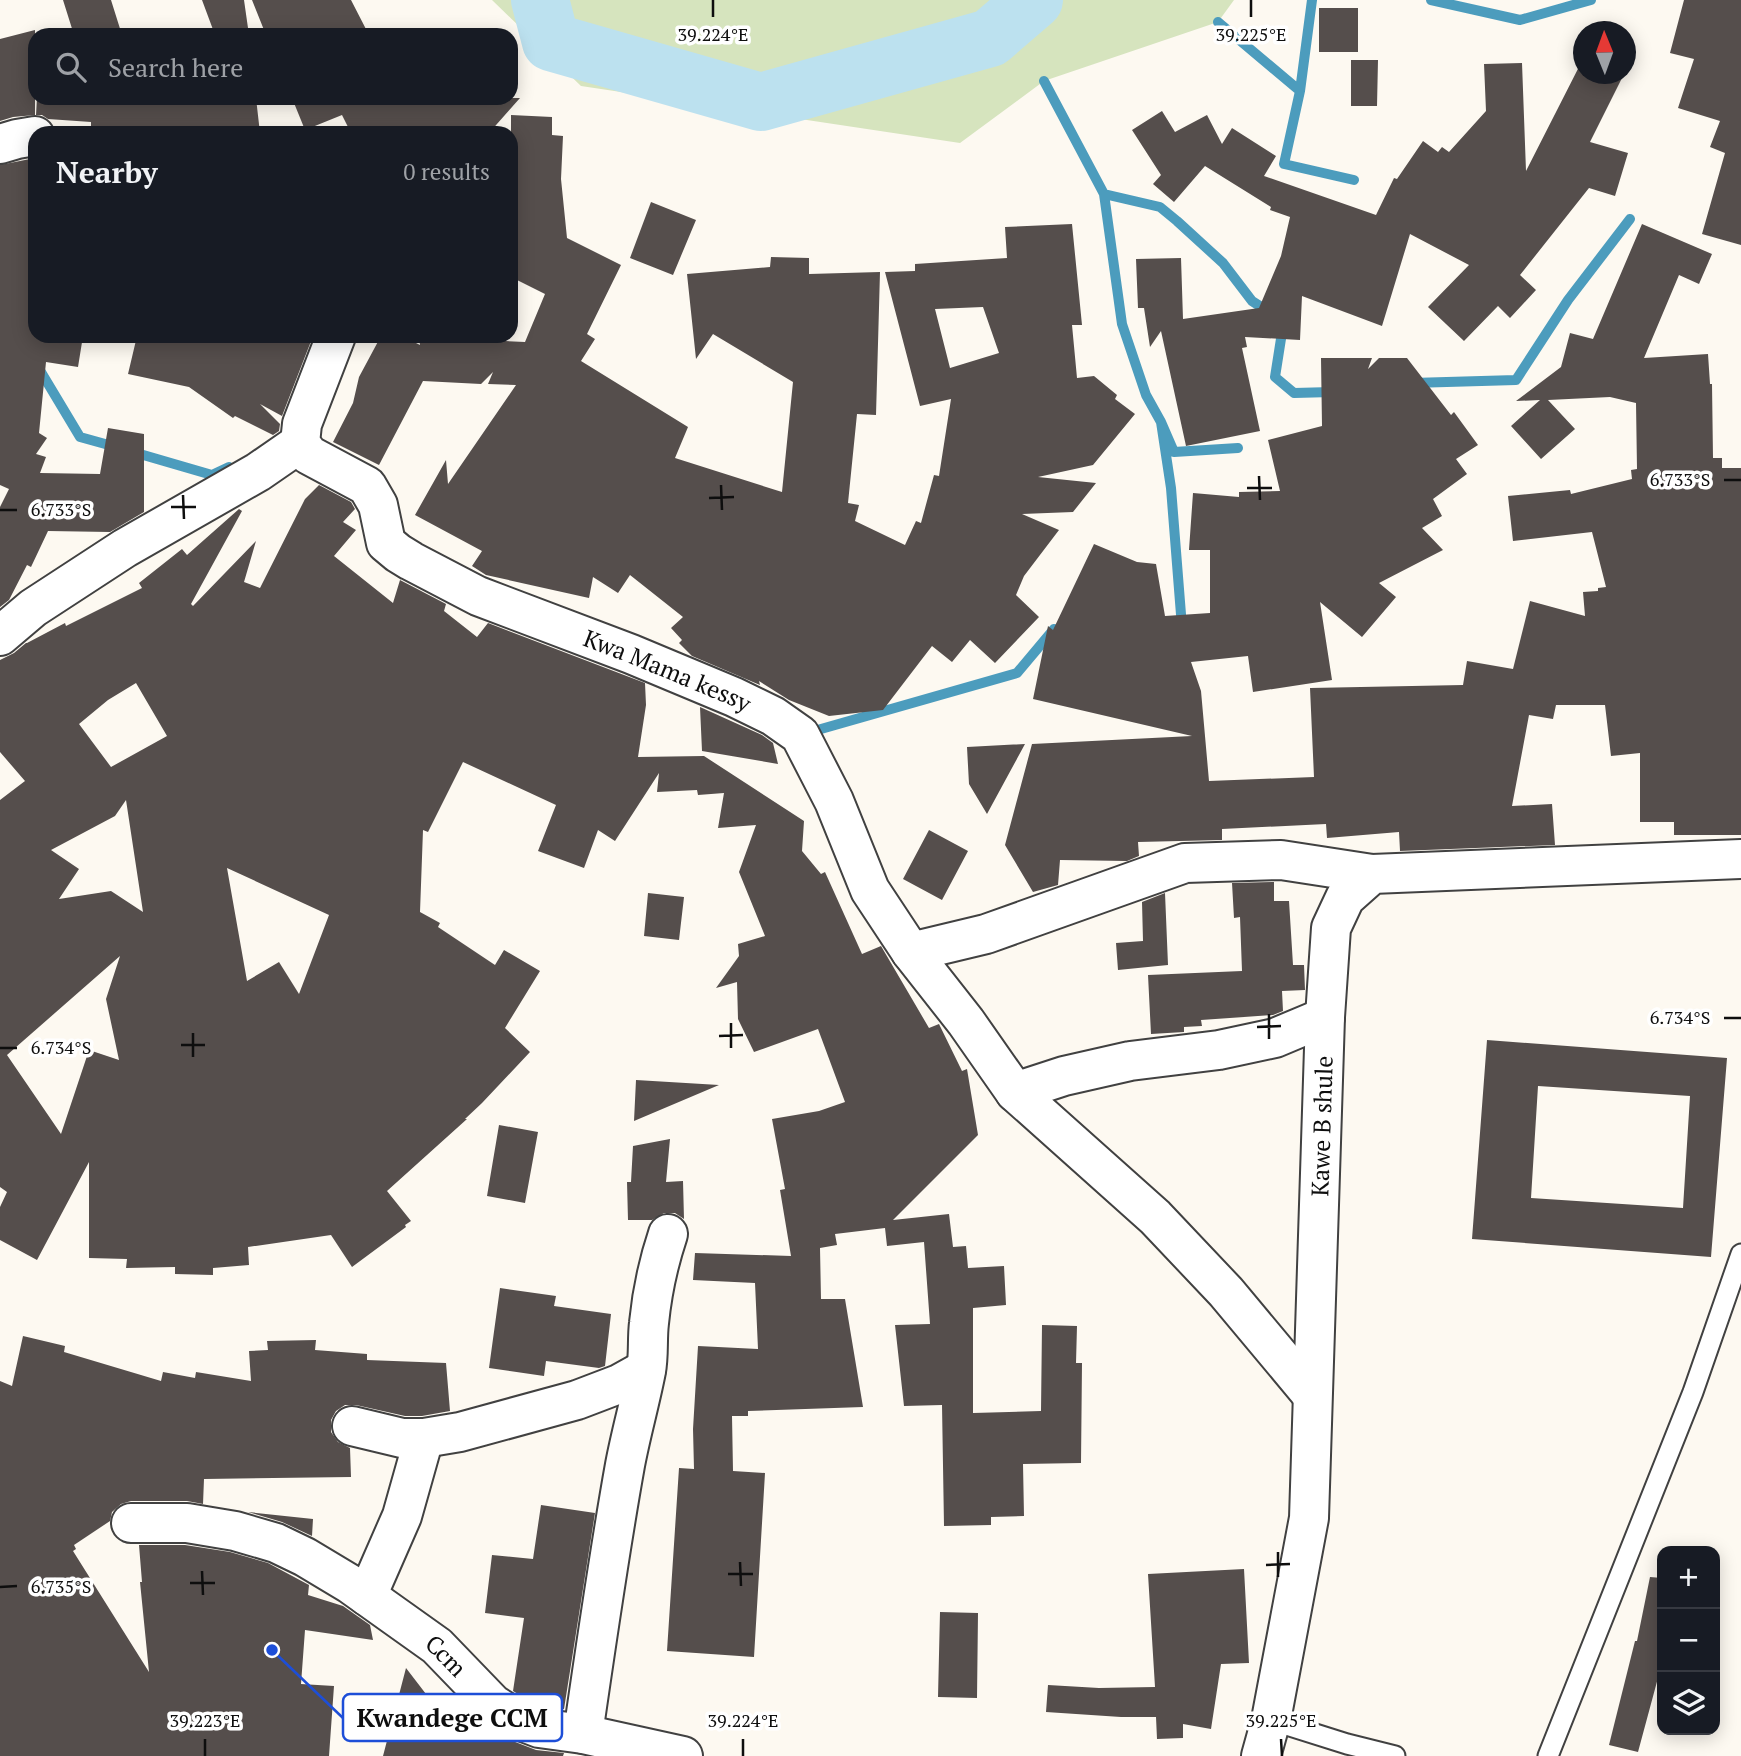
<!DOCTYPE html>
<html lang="en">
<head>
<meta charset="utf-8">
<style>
	body { margin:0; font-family:"PT Serif",serif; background:#20242c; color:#f1f3f6 }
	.controls { position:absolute; right:21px; bottom:21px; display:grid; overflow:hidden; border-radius:14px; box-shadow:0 4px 18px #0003 }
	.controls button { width:63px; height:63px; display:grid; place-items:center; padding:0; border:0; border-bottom:2px solid #363941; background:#171b24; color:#f1f3f6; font:35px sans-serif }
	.compass { position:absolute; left:1573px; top:21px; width:63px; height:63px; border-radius:50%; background:#171b24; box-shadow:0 4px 18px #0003; rotate:359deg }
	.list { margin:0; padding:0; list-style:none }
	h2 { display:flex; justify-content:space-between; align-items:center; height:91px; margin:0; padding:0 28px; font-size:30px }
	h2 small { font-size:23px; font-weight:400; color:#9ea1a6 }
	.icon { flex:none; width:38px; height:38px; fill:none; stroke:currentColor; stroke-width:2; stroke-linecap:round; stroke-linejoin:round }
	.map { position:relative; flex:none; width:1741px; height:1756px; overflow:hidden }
	.search { position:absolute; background:#171b24; box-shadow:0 4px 18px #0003; left:28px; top:28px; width:490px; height:77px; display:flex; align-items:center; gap:18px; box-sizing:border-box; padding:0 24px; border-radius:21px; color:#9ea1a6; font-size:26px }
	.panel { position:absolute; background:#171b24; box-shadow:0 4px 18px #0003; left:28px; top:126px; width:490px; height:217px; border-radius:21px }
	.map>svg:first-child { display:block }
	.green { fill:#d6e4be }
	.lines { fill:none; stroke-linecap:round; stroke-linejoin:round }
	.stream { stroke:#4c9cbd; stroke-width:10 }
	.river { stroke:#bce1ef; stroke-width:58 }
	.building { fill:#554e4c; fill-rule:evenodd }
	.lane-casing { stroke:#414141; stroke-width:23 }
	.street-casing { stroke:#414141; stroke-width:42 }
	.lane { stroke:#fff; stroke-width:19 }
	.street { stroke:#fff; stroke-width:38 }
	.ticks { fill:none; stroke:#0e0e0e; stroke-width:2.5 }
	.labels { text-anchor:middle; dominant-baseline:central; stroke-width:7; stroke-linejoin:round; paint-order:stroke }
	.street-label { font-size:24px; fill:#0e0e0e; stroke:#fff }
	.ticks-label { font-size:18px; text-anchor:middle; fill:#0e0e0e; stroke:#fff; stroke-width:7; stroke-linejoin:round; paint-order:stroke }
	.leader { fill:none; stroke:#1d4ed8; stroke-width:2.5 }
	.callout-dot { fill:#1d4ed8; stroke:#fff; stroke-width:2.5 }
	.callout { fill:#fff; stroke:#1d4ed8; stroke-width:2.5 }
	.callout-label { font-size:26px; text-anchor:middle; font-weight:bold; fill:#0e0e0e }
</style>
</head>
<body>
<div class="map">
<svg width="1741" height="1756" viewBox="0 0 1741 1756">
	<rect width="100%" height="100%" fill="#fdf9f1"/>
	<path class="green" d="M492 0H1234L1218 22 1044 81 960 143 581 86Z"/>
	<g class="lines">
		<path class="stream" d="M1431 0 1520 20 1591 0
			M1218 22 1300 91 1284 164 1354 180
			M1044 81 1104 194 1160 207 1177 221 1223 263 1252 301 1269 312
			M1300 91 1312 0
			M1104 194 1122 324 1146 395 1161 422 1174 452 1238 448
			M1283 326 1275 377 1294 393 1332 392
			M38 367 80 437 116 447
			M1412 383 1516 380 1568 300 1630 219
			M1161 422 1171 488 1182 627
			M133 452 212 475 229 467
			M807 733 1017 673 1054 629"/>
		<path class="river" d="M540 0 551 42 761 102 990 38 1034 0"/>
	</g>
	<path class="building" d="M63 0H111L122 35H74Z
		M202 0H244L249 35H215Z
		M252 0H351L369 35H266Z
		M1684 0H1741V245L1702 234 1725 153 1710 147 1720 121 1678 108 1694 59 1670 53Z
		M1319 8H1358V52H1319Z
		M35 30V115L13 117 0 121V39Z
		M1584 57V74H1624L1590 142 1628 153 1615 196 1589 188 1520 275 1536 290 1510 318 1498 306 1464 341 1428 307 1469 265 1410 234 1382 326 1302 296 1300 340 1245 337 1247 347 1242 348 1260 431 1186 446 1161 331 1150 347 1144 308H1138L1136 259 1181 258 1183 319 1259 308 1281 256 1290 217 1270 210 1271 207 1205 166 1174 202 1153 184 1161 175 1132 130 1162 111 1175 132 1207 115 1222 144 1232 128 1276 156 1264 176 1376 215 1394 178 1397 179 1423 141 1438 152 1442 147 1449 152 1486 111 1484 64 1522 63 1526 171Z
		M1351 60H1378L1377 106H1351Z
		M37 98H256L260 133H214V131L168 133V131L91 129V122L48 119 42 115H36Z
		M292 98H520L489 133H351L342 115 305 130Z
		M511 115 552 117V135L563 136 561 179 567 238 621 265 587 334 595 339 581 361 688 427 675 458 782 492 793 382 713 334 696 359 687 274 770 267 771 257 809 258V274L880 272 876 415 857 414 848 503 859 505 855 521 905 545 916 521 921 523 934 475 939 476 951 399 920 406 885 272 915 271V264L1007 258 1005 227 1072 224 1082 325H1072L1077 378 1094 376 1117 395 1115 399 1135 414 1093 465 1038 477 1096 483 1073 512 1022 514 1059 530 1024 576 1016 595 1039 617 995 663 970 640 952 662 932 646 883 710 829 716 789 700 759 681 760 685 692 656 679 643 682 640 671 628 683 617 630 575 618 593 593 577 589 598 486 575 472 566 482 551 415 515 446 460 448 484 516 385 488 384 493 372 481 384 423 381 379 465 333 442 353 403 359 377 381 336H402L420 345 419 337 525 342 545 294 511 277ZM983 307 999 353 950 368 935 309Z
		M35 158V336H83L78 367 46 362 39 433 47 438 36 454 46 457 40 473 100 474 108 428 144 434V512L110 532 48 531 31 567 27 565 9 600 0 607V507L9 489 0 485V165Z
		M651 202 696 220 673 275 630 258Z
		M1642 224 1712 254 1699 284 1679 275 1644 358 1708 354 1710 384H1712L1713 458H1722V468H1741V835H1674V822H1640V753L1611 756 1605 705H1556L1553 719 1529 715 1512 806 1552 804 1555 845 1400 851 1399 832 1327 838 1326 824 1222 829V840L1138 842 1139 856 1127 861 1060 860 1058 885 1033 892 1005 845 1032 744 1192 736 1033 699 1048 626 1053 630 1094 544 1137 562 1156 564 1165 616 1210 613V550H1189L1193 493 1239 497V492L1280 491 1268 440 1322 426 1321 358H1372L1368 369 1379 358H1407L1451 415 1454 412 1478 445 1456 459 1467 474 1433 499 1442 516 1422 528 1443 550 1379 583 1396 597 1362 637 1320 602 1332 680 1253 692 1248 656 1191 662 1201 691 1209 781 1314 777 1310 688 1463 685 1467 661 1513 669 1530 601 1585 616 1583 592 1598 591V588L1606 587 1592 532 1513 541 1508 496 1570 490 1571 494 1632 479 1631 470 1637 469 1636 403 1610 397 1548 400 1575 429 1541 459 1511 426 1540 400 1516 401 1561 367 1570 333 1593 339Z
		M137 336H313L282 416 260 404 280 424 279 431 273 435 235 416 233 418 189 387 128 374Z
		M319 485 351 502 355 509 343 522 356 530 334 556 393 603 400 580 446 604 444 611 477 637 488 623 645 683 646 705 638 757 704 756 804 821 802 851 821 874 825 872 862 954 881 946 929 1028 939 1024 962 1071 967 1069 978 1135 893 1220 949 1214 953 1247 966 1246 968 1268 1004 1266 1006 1305 973 1308V1413L1041 1411 1042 1325 1077 1326 1076 1363H1082L1081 1463 1023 1464 1024 1516 991 1517V1525L944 1526 942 1405 904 1406 895 1325 930 1324 924 1242 887 1246 885 1228 835 1234 837 1245 820 1248 821 1299H845L863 1407 748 1411V1416H732L733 1471 765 1473 754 1657 667 1651 679 1468 694 1469 693 1429 698 1346 758 1349 755 1283 693 1280 695 1253 791 1256 780 1190 785 1189 772 1119 819 1111 845 1102 818 1029 754 1052 738 1019 737 982 716 988 739 956 738 944 765 936 739 872 756 825 718 828 724 793 698 795 697 790 657 792 659 773 615 841 598 830 584 868 538 851 556 805 463 762 428 832 423 830 420 912 440 923 438 927 495 965 504 950 540 971 505 1028 530 1052 482 1103 465 1119H467L387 1191 411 1221 405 1225 406 1227 352 1267 331 1235 248 1247 249 1265 213 1268V1275L175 1274V1267L126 1268 127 1259 89 1258V1162L37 1260 0 1240V1207L7 1192 0 1187V800L25 781 0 752V660L14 653 26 643H27L65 623 66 626 142 588 139 583 182 549 187 555 239 509 242 511 191 604 193 606 256 541 244 582 260 588 305 499ZM136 683 167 736 111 767 79 724 108 700ZM126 800 143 912 111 891 59 899 79 869 51 850 115 816ZM227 868 329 915 299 994 279 962 247 981ZM120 956 106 999 119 1060 89 1050 61 1134 7 1055Z
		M700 707 762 735 773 743 778 764 702 751Z
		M1025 744 987 814 969 784 967 747Z
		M929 830 968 851 942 900 903 879Z
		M1274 882V901H1289L1293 965H1304L1305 990 1282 991 1283 1011 1273 1015 1201 1020 1202 1026 1184 1027V1032L1151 1034 1148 975 1242 971 1240 917 1234 918 1232 883Z
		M648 893 684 897 679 940 644 936Z
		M1165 893 1168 965 1118 970 1116 943 1143 941 1142 902Z
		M1487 1040 1727 1058 1711 1257 1472 1239ZM1538 1086 1690 1096 1683 1208 1531 1198Z
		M636 1080 719 1085 634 1121Z
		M499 1125 538 1132 525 1203 487 1196Z
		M670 1139 666 1182 683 1181 684 1219 675 1213H664L652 1220H628L627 1182H631L633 1146Z
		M500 1288 556 1296 554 1306 611 1314 605 1366 599 1368 546 1361 544 1376 489 1368Z
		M23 1336 65 1346 64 1352 161 1381 163 1372 195 1378 196 1372 251 1381 249 1351 268 1350 267 1341 316 1340 315 1350 367 1354V1360L446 1363 450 1411 422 1416H405L356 1405H345L336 1411 331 1420V1432L338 1442 350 1448 351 1477 204 1479 203 1504 187 1501H131L121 1504 112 1512 110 1521 74 1545 76 1549 73 1551 149 1672 140 1582H142L139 1545H185L230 1552 268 1563 309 1585 308 1595 343 1606 370 1625 373 1640 305 1630 301 1684 334 1686 329 1756H0V1381L12 1386Z
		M541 1505 595 1513 564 1709 544 1707 528 1700 513 1691 524 1618 485 1613 492 1555 533 1559Z
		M248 1512 313 1519 312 1536 282 1522Z
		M1244 1569 1249 1663 1221 1664 1211 1729 1183 1724V1738L1157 1739 1156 1717H1121L1046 1712 1048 1685 1099 1688 1155 1687 1148 1574Z
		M1650 1577 1662 1578V1663L1638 1752 1609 1745 1635 1641H1637Z
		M940 1612 978 1613 977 1698 938 1697Z
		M406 1668 459 1737 466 1708 481 1722 510 1740 536 1750 564 1753 563 1756H383Z"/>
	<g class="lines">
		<defs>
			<path id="lane" d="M1271 1720 1347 1744 1395 1756
				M1548 1756 1693 1392 1741 1254"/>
			<g id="street">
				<path d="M0 144 17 139 35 136"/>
				<path id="s1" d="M336 336 302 424 300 443 309 455 367 486 378 505 386 543 398 553 411 561 478 596 631 654 734 697 773 716 800 735 834 801 870 890 911 952 966 1022 1015 1092 1155 1217 1226 1292 1312 1395"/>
				<path d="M0 636 33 608 125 548 258 472 300 443"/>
				<path d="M911 952 986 934 1185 863 1281 860 1372 874"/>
				<path d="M1015 1092 1064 1076 1130 1061 1219 1050 1275 1038 1325 1017"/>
				<path d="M352 1426 402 1438H424L460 1432 577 1400 619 1384 646 1369"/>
				<path id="s2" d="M131 1523H187L235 1531 276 1543 305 1557 350 1584 437 1646 493 1704 518 1720 539 1728 583 1734 683 1756"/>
				<path d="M367 1596 402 1516 424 1438"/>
				<path d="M583 1734C596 1644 609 1554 625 1465 631 1433 640 1402 646 1371 649 1355 647 1339 649 1323 652 1292 658 1264 668 1234"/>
				<path id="s3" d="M1261 1756 1271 1720 1309 1518 1325 1017 1331 928 1345 898 1372 874 1741 859"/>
			</g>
		</defs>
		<use href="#lane" class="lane-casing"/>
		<use href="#street" class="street-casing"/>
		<use href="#lane" class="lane"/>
		<use href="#street" class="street"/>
	</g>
	<path class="ticks" d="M713 0V17M1251 0V17M1259 476 1260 500M1724 480H1741M721 485 722 510M1247 488H1272M183 495 184 519M709 498 734 497M171 507H196M0 510H17M1269 1014V1039M1724 1018H1741M731 1023V1048M1257 1027 1281 1026M193 1033V1057M719 1036 743 1035M181 1045H205M0 1048H17M1278 1552V1577M740 1562 741 1586M1266 1565 1290 1564M202 1571 203 1595M728 1574H753M190 1583H215M0 1587 17 1586M205 1739V1756M743 1739V1756M1281 1739 1282 1756"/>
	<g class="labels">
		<g class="street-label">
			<text stroke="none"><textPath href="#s1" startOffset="565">Kwa Mama kessy</textPath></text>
			<text stroke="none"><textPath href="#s3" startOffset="635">Kawe B shule</textPath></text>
			<text stroke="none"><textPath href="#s2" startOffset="352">Ccm</textPath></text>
		</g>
	</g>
	<g class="ticks-label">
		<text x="713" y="41">39.224°E</text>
		<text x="1251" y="41">39.225°E</text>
		<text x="1680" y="486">6.733°S</text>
		<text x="61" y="516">6.733°S</text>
		<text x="1680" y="1024">6.734°S</text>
		<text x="61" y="1054">6.734°S</text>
		<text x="61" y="1593">6.735°S</text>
		<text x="205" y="1727">39.223°E</text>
		<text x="743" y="1727">39.224°E</text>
		<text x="1281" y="1727">39.225°E</text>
	</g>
	<path class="leader" d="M272 1650L343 1718"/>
	<circle class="callout-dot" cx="272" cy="1650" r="7"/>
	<rect class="callout" x="343" y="1694" width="219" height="47" rx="7"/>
	<g class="callout-label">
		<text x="452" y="1727">Kwandege CCM</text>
	</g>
</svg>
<div class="controls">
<button>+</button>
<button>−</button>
<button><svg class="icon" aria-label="layers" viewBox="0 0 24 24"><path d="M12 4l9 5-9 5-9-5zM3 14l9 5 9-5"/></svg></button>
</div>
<svg class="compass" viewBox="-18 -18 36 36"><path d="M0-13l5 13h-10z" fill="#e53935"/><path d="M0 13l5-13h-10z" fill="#9ea1a6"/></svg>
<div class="search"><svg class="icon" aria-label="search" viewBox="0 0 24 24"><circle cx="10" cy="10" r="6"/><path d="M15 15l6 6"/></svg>Search here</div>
<section class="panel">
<h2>Nearby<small>0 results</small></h2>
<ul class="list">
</ul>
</section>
</div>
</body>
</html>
